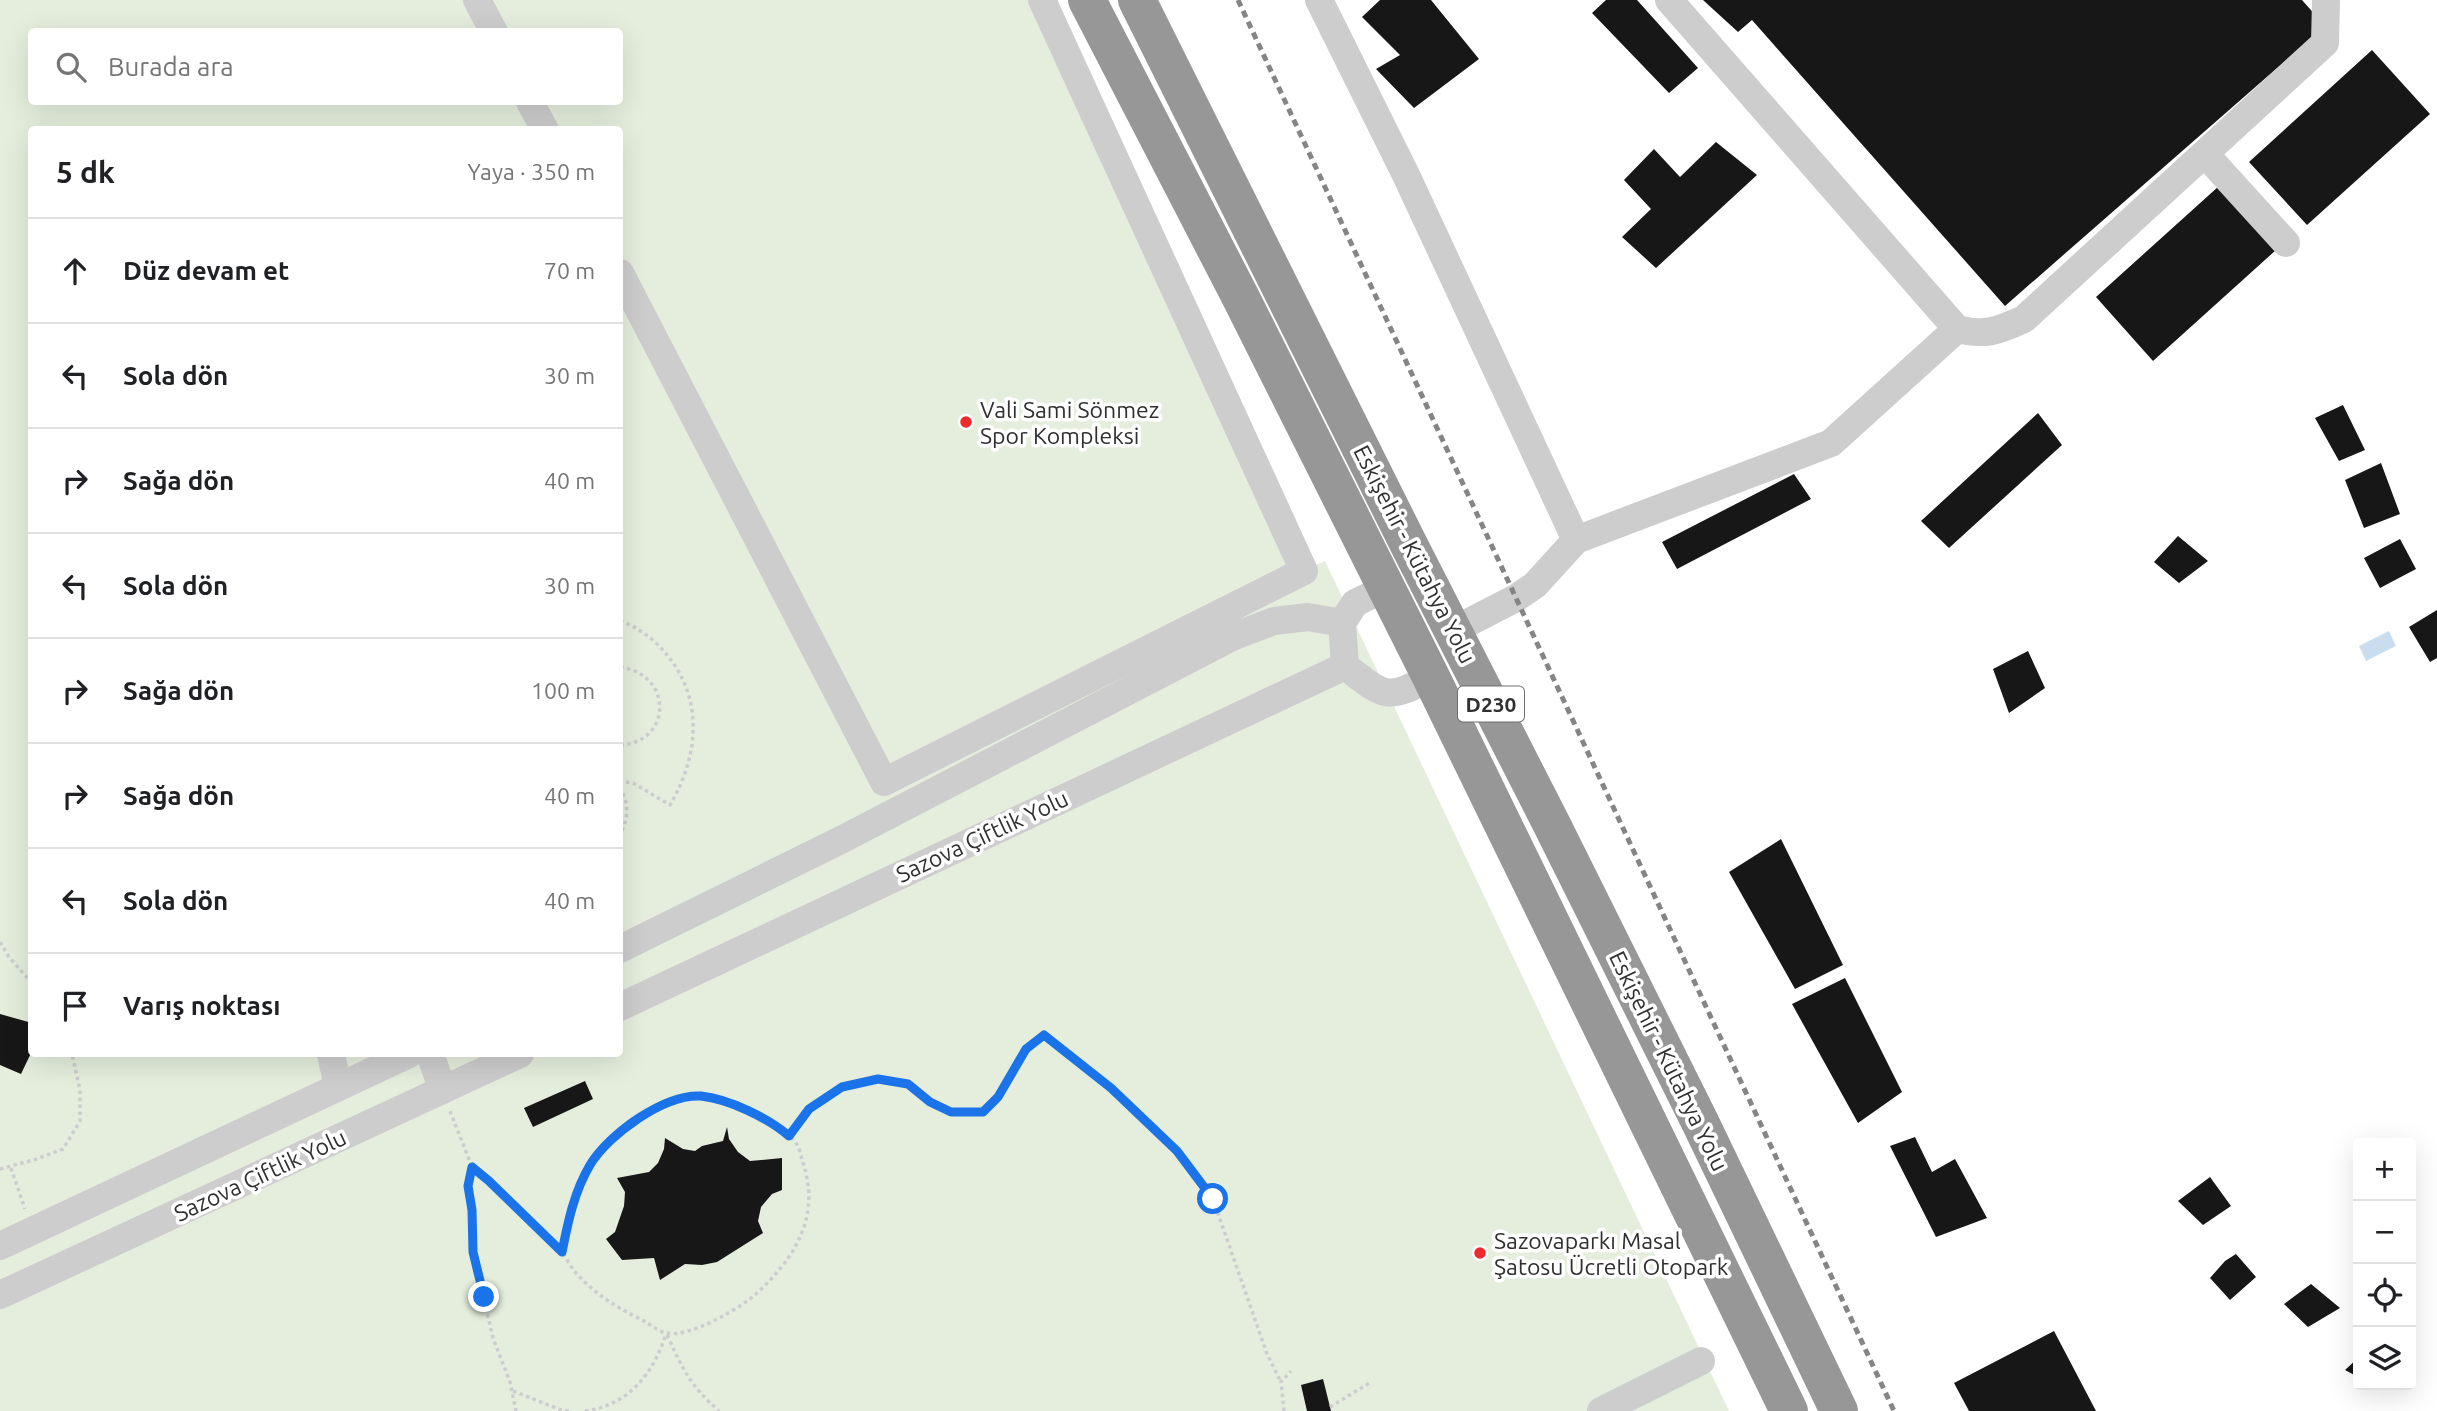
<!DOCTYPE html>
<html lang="tr">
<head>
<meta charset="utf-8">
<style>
	body { margin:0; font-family:Ubuntu,sans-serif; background:#f2f2f2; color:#202124 }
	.controls { position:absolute; right:21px; bottom:21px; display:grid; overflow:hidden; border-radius:7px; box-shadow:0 7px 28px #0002 }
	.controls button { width:63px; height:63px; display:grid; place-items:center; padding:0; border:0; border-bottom:2px solid #e0e0e0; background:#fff; color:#202124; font:35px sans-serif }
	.stop { position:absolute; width:21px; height:21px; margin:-16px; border:5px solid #1a73e8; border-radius:50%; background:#fff }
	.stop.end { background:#1a73e8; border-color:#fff; box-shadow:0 2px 7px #0008 }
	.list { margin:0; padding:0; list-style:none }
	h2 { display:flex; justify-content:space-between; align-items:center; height:91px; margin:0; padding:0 28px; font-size:30px }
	h2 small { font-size:23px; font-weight:400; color:#757577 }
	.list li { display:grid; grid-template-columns:46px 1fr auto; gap:21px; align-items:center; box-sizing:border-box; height:105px; padding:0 28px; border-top:2px solid #e0e0e0 }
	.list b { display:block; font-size:26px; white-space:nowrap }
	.list em { font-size:23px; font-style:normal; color:#757577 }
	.icon { flex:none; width:38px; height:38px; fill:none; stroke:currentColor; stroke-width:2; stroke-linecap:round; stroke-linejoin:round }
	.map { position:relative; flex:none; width:2437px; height:1411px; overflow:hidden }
	.search { position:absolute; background:#fff; box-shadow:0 7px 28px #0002; left:28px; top:28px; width:595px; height:77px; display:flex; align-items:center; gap:18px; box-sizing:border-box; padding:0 24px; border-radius:7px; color:#757577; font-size:26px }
	.panel { position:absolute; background:#fff; box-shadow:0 7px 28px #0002; left:28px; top:126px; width:595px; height:931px; border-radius:7px }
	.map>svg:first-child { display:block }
	.green { fill:#e5eedd; fill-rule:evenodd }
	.water { fill:#c9ddee }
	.building { fill:#171717 }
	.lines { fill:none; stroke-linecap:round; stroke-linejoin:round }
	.path { stroke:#cdcdcd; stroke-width:3.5; stroke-dasharray:3.5 3.5; stroke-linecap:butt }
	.minor { stroke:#cdcdcd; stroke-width:28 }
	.highway { stroke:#979797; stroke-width:38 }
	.rail { stroke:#858585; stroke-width:5; stroke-dasharray:7 5; stroke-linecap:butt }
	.route { stroke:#1a73e8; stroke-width:9 }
	.poi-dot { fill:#ef2a2d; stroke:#fff; stroke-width:2.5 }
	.labels { text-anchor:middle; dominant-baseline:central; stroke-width:7; stroke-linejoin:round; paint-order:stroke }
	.shield { fill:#fff; stroke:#6e6e6e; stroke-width:2 }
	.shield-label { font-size:21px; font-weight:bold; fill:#303030 }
	.poi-label { font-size:23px; fill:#303030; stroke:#fff; text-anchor:start }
	.street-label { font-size:23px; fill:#303030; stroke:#fff }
</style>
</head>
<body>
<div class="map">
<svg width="2437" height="1411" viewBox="0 0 2437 1411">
	<rect width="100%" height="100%" fill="#fff"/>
	<path class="green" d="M0 0H1042L1305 570 1325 561 1729 1411H0ZM32 32H620V102H32ZM32 130H620V1054H32Z"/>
	<path class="water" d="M2389 631 2396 646 2366 661 2359 646Z"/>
	<path class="building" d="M1380 0H1431L1479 59 1414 108 1376 69 1400 55 1362 17Z
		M1606 0H1637L1698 68 1669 93 1592 13Z
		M1703 0H2302L2325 26 2005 306 1752 20 1738 32Z
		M2372 50 2430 114 2307 225 2249 162Z
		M1716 142 1757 175 1656 268 1622 237 1651 209 1624 180 1654 149 1680 177Z
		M2219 186 2276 250 2153 361 2096 297Z
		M2343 405 2365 450 2339 461 2315 418Z
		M2038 413 2062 445 1949 548 1921 521Z
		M2381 463 2400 514 2364 528 2345 480Z
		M1794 474 1811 499 1677 569 1662 542Z
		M2178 536 2208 561 2179 583 2154 562Z
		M2400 539 2416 569 2380 588 2364 558Z
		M2437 610V658L2430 662 2409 627Z
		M2028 651 2045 688 2009 713 1993 669Z
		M1781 839 1843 965 1795 989 1729 872Z
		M1845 978 1902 1092 1858 1123 1792 1004Z
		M0 1014 32 1023V1051L21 1074 0 1065Z
		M585 1081 593 1099 533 1127 524 1108Z
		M727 1127 729 1139 738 1152 750 1161 782 1158V1190L772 1194 761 1207 758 1221 763 1233 717 1262 702 1265 685 1264 660 1280 654 1258 622 1260 606 1239 615 1232 624 1206 625 1192 617 1178 649 1172 658 1163 664 1149 665 1138 683 1149 695 1151 702 1146 723 1141Z
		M1915 1137 1932 1172 1955 1159 1987 1218 1936 1237 1890 1146Z
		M2210 1177 2231 1206 2203 1225 2178 1201Z
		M2236 1254 2256 1277 2230 1300 2210 1278 2225 1261Z
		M2311 1284 2340 1308 2308 1327 2284 1304Z
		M2054 1331 2096 1411H1969L1954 1383Z
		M2358 1358V1377L2345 1370Z
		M1323 1379 1331 1411H1307L1301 1385Z"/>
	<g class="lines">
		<path class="path" d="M620 621C634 625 649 636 660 647 704 692 701 753 670 805L633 783 620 781
			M620 667C675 675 671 743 620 745
			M620 787C629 804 629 818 620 834
			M0 942 9 957 32 983
			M450 1111 472 1167 468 1186 472 1210 473 1252 493 1338 510 1382 516 1411
			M789 1136 809 1109 842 1087 878 1079 908 1085 930 1102 951 1112H983L998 1097 1026 1049 1044 1035 1111 1088 1177 1151 1213 1199 1267 1354 1281 1382
			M472 1167C486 1178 498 1190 511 1203 527 1219 546 1233 561 1250 567 1258 571 1269 579 1276 597 1296 620 1309 644 1321 651 1325 659 1332 667 1333 689 1338 741 1308 757 1293 795 1258 821 1216 803 1163 801 1157 800 1148 796 1143 787 1129 767 1120 753 1113 731 1103 706 1094 681 1099 648 1105 612 1135 592 1162 573 1187 568 1222 562 1252
			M11 1168 25 1209
			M0 1169 37 1159 63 1149 80 1121V1090L72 1054
			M667 1335C684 1371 689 1384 719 1411
			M513 1391 561 1410 569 1411
			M1330 1407 1371 1382
			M585 1411C629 1405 653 1374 666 1334
			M1284 1411 1281 1382 1291 1371"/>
		<path class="minor" d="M477 0 494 32
			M1319 0 1406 175 1576 540 1831 443 1957 329 1669 0
			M530 102 545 130
			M2205 154 2286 243
			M620 273 884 782 1304 571 1042 0
			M1957 329C1985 336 1998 331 2024 319L2325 43 2326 0
			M1386 588 1355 603 1342 623 1345 666C1384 696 1386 702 1431 677
			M1454 630 1516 598 1535 585 1576 540
			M620 949 839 841 1232 637 1274 621 1308 617 1342 623
			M620 1007 1345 666
			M331 1054 338 1087
			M430 1054 443 1090
			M0 1246 409 1054
			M0 1295 520 1054
			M1601 1411 1701 1361"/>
		<path class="highway" d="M1087 0 1241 298 1431 677 1789 1411
			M1137 0 1408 543 1551 823 1700 1122 1839 1411"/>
		<path class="rail" d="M1238 0 1894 1411"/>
	</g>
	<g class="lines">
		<path class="route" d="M484 1297 473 1252 472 1210 468 1186 472 1167 489 1181 562 1252C568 1222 574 1192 590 1165 609 1134 664 1094 701 1096 729 1099 768 1118 789 1136L809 1109 842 1087 878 1079 908 1084 930 1102 951 1112H983L998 1097 1026 1049 1044 1035 1111 1088 1177 1151 1213 1199"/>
	</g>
	<g class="poi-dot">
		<circle cx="966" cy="422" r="7"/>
		<circle cx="1480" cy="1253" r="7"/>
	</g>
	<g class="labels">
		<rect class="shield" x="1458" y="686.5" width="66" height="35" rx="5"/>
		<g class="shield-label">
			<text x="1491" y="704">D230</text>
		</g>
		<g class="poi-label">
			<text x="980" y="409">Vali Sami Sönmez<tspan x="980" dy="26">Spor Kompleksi</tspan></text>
			<text x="1494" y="1240">Sazovaparkı Masal<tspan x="1494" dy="26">Şatosu Ücretli Otopark</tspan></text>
		</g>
		<g class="street-label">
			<text transform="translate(1415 554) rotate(63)">Eskişehir - Kütahya Yolu</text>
			<text transform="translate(982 836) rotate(-25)">Sazova Çiftlik Yolu</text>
			<text transform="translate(1669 1061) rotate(64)">Eskişehir - Kütahya Yolu</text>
			<text transform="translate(260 1175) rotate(-25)">Sazova Çiftlik Yolu</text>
		</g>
	</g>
</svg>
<div class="controls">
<button>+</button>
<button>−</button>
<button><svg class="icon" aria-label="locate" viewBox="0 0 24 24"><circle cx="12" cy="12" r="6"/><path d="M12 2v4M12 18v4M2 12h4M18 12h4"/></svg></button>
<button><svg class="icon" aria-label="layers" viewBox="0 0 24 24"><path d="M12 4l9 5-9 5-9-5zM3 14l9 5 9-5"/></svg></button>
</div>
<div class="stop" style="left:1213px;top:1199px"></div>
<div class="stop end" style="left:484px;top:1297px"></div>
<div class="search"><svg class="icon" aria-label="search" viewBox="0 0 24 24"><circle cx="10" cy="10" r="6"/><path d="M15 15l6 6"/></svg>Burada ara</div>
<section class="panel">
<h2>5 dk<small>Yaya · 350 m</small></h2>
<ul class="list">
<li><svg class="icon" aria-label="ahead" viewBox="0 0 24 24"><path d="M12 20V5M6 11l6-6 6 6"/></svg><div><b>Düz devam et</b></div><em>70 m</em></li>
<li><svg class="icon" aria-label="left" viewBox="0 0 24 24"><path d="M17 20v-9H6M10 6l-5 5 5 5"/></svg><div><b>Sola dön</b></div><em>30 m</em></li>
<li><svg class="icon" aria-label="right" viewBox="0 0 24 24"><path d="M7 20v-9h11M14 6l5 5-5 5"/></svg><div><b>Sağa dön</b></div><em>40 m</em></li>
<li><svg class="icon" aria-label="left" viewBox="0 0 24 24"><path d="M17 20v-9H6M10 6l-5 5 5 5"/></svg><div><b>Sola dön</b></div><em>30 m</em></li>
<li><svg class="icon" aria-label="right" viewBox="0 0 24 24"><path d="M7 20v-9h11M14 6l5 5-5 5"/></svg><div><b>Sağa dön</b></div><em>100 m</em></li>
<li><svg class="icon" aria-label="right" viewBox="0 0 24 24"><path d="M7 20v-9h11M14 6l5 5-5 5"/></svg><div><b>Sağa dön</b></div><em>40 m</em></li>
<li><svg class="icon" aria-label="left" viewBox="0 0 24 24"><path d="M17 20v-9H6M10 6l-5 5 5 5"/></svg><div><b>Sola dön</b></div><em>40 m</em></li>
<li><svg class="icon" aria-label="arrive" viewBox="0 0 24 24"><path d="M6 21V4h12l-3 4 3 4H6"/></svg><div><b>Varış noktası</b></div></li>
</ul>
</section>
</div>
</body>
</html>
